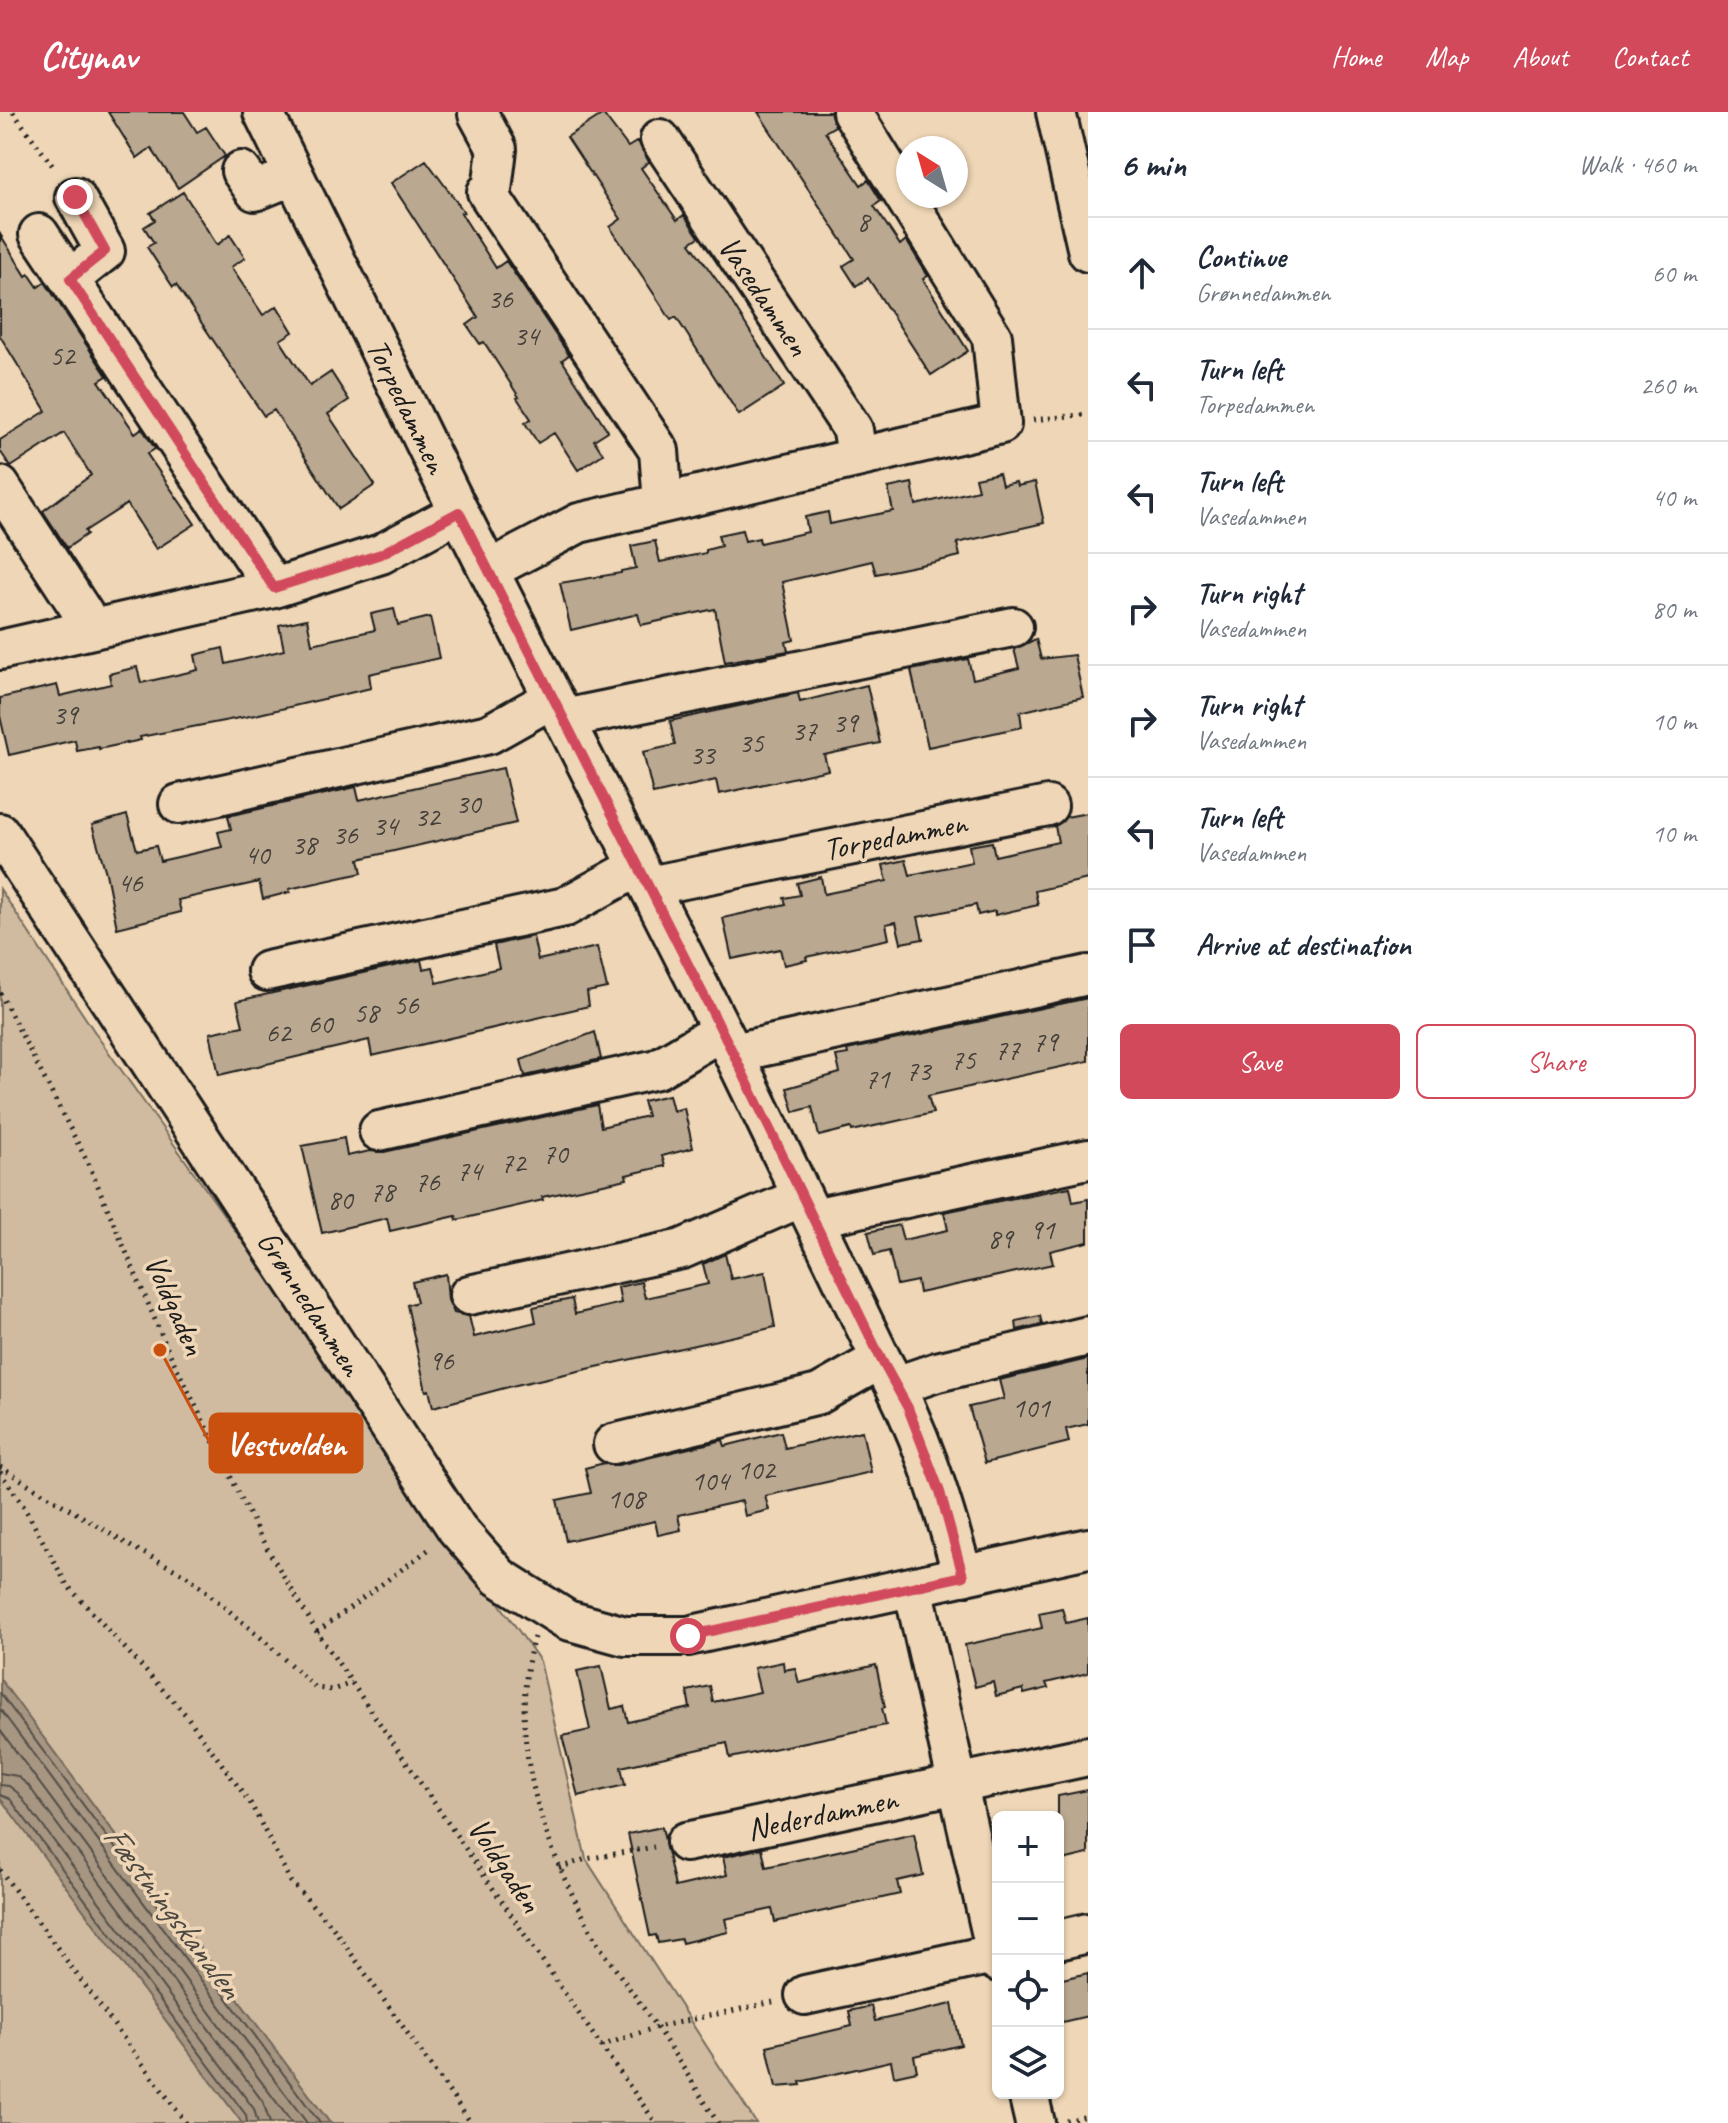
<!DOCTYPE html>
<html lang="en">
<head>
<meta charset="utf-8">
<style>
	body { margin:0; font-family:Caveat,sans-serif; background:#f6f6f7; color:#1f2937 }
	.controls { position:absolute; right:24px; bottom:24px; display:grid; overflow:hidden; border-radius:12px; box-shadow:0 2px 6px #0004 }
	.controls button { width:72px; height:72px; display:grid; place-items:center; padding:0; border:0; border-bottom:2px solid #e0e1e3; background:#fff; color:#1f2937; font:40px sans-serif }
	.compass { position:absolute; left:896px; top:24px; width:72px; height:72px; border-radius:50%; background:#fff; box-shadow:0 2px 6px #0004; rotate:323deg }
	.stop { position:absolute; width:24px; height:24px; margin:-18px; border:6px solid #d1495b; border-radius:50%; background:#fff }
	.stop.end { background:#d1495b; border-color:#fff; box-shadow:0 2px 8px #0008 }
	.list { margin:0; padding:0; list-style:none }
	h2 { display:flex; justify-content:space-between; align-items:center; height:104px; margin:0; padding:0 32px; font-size:34px }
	h2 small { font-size:26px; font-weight:400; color:#747a83 }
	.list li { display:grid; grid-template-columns:52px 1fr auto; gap:24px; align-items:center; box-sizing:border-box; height:112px; padding:0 32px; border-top:2px solid #e0e1e3 }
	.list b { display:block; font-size:30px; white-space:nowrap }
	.list p { margin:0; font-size:26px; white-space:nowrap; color:#747a83 }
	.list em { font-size:26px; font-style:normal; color:#747a83 }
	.actions { display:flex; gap:16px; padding:24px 32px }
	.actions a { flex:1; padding:18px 0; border:2px solid #d1495b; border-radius:12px; text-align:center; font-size:28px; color:#d1495b }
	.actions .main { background:#d1495b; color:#fff }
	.icon { flex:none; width:44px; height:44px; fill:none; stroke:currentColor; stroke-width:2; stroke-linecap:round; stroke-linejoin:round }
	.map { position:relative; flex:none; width:1088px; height:2011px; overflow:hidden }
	header { display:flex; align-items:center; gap:48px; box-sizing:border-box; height:112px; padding:0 40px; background:#d1495b; color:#fff }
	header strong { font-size:38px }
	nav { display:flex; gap:44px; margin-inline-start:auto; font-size:28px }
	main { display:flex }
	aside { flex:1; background:#fff }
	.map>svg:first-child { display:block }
	.green { fill:#d0bba0; stroke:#766c5e; stroke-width:2 }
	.water { fill:#a69682; stroke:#6f6559; stroke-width:2 }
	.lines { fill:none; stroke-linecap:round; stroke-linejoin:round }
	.shore { stroke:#534d45; stroke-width:2 }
	.building { fill:#baa890; stroke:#1c1c1c; stroke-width:2 }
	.minor-casing { stroke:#1c1c1c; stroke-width:44 }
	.path { stroke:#1c1c1c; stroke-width:5; stroke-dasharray:2 6; stroke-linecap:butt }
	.minor { stroke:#eed6b6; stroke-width:38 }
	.route { stroke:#d1495b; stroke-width:10 }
	.labels { text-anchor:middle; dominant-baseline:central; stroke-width:7; stroke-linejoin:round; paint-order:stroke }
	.number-label { font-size:28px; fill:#443f39 }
	.street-label { font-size:32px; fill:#1c1c1c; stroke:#eed6b6 }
	.water-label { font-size:34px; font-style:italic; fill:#4c4740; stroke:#eed6b6 }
	.leader { fill:none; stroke:#c9500e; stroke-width:3 }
	.callout-dot { fill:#c9500e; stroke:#eed6b6; stroke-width:3 }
	.callout { fill:#c9500e; stroke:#c9500e; stroke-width:3 }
	.callout-label { font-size:34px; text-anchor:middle; font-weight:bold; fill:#fff }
</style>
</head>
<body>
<header>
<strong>Citynav</strong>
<nav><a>Home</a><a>Map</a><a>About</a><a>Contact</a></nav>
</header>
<main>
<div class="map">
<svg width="1088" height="2011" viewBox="0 0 1088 2011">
	<rect width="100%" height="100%" fill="#eed6b6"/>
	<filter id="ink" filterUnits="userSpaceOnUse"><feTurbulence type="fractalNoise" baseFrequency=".0125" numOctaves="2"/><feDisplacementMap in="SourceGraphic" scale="16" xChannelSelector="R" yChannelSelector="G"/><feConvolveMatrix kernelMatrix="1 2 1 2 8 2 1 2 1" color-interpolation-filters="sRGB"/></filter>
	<g filter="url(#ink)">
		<path class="green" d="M0 777 100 928 540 1549 586 1747 756 2011H0Z"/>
		<path class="water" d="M0 1567 330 2011H242L0 1686Z"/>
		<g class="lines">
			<path class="shore" d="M0 1581 320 2011
				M0 1597 307 2011
				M0 1618 292 2011
				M0 1661 17 1664 28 1673 263 1990 270 2011
				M0 1673 9 1674 18 1681 254 1997 258 2011
				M0 1683 10 1687 246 2003 247 2011"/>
		</g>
		<path class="building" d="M108 0H184L197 20 206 15 225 44 178 76 151 36 137 46Z
			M758 0H830L835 14 825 20 861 73 868 68 881 89 874 94 900 133 906 128 928 164 923 167 968 239 931 263 868 166 856 174 843 154 854 147Z
			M603 2 628 35 638 29 649 50 641 56 677 108 684 103 699 125 690 131 726 181 784 274 739 303 676 205 671 208 610 115 621 107 567 25Z
			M426 48 464 100 461 101 496 156 506 149 569 243 562 248 608 319 594 328 603 342 578 358 554 321 538 331 525 311 531 307 517 286 519 285 484 230 480 232 467 213 478 205 391 71Z
			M183 80 217 133 230 123 245 146 231 155 263 203 277 194 293 220 280 228 310 274 331 260 349 288 328 302 375 373 339 397 274 298 264 304 176 173 173 175 147 135 154 131 144 115 155 108 150 101Z
			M0 122 26 164 29 162 38 175 45 170 107 264 99 269 135 321 142 316 155 337 147 342 195 412 156 437 127 392 85 419 87 422 67 436 43 399 91 363 64 321 11 355 0 339V328L46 299 0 224Z
			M999 361 1002 373 1016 370 1017 374 1035 370 1044 411 957 431 960 444 935 450 876 462 872 449 782 470 794 528 786 530 788 539 725 550 715 497 641 513 638 502 571 518 560 471 621 461V459L636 456 631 434 655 429 660 450 706 441V438L721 434 718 423 742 418 745 429 759 426 760 431 808 420 805 405 828 400 830 412 893 399 888 376 912 371 916 393 978 378 975 366Z
			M394 497 398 513 430 505 439 546 369 562 371 576 255 603 140 625 141 628 99 637V635L77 639 75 628 9 643 0 604V586L57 573 60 584 111 572 109 562 137 555 141 571 198 558 195 543 223 536 226 552 284 538 279 513 307 507 312 532 375 518 371 502Z
			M1036 527 1041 547 1074 543 1083 585 1020 600 1022 615 928 635 911 558 968 547 973 567 1019 556 1014 537Z
			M867 573 880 631 824 643 828 658 719 682 716 668 653 682 643 640 675 633 670 609 798 581 800 590Z
			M503 656 516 711 359 747 362 761 289 777 290 780 263 787 259 770 178 788 181 800 117 816 106 761 92 713 127 703 137 738 156 734 160 749 222 735 218 720 231 717 228 704 356 675 359 688Z
			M1088 701V767L1035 779 1038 793 995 803V799L978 803 976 793 918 805 923 827 901 831 896 810 886 812 889 827 806 845 807 848 784 853 780 837 732 847 723 806 786 792 784 786 800 783 797 771 821 765 824 782 887 769 883 753 906 748 910 763 972 750 969 734 992 730 995 744 1058 730 1055 714 1066 705Z
			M533 824 538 848 597 835 607 876 587 880 589 894 372 944 369 928 219 963 210 921 243 914 237 889 421 848 423 857 433 855 437 871 499 856 494 833Z
			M1088 886V949L928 984 933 1001 852 1019 851 1016 819 1024 812 995 794 1000 787 976 840 961 836 944 848 942 847 938Z
			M595 920 601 947 525 964 521 948Z
			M669 983 673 999 684 996 693 1036 662 1044 665 1054 626 1063 627 1067 542 1085 543 1088 457 1108 456 1104 390 1119 387 1106 322 1121 302 1034 344 1026 347 1044 370 1039 384 1040 597 993 601 1015 647 1004 643 989Z
			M1070 1075 1073 1090 1088 1087V1130L1050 1139 1053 1152 919 1181 917 1169 897 1173 889 1139 874 1143 868 1120 899 1113 903 1128 948 1118 944 1100Z
			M725 1142 731 1167 765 1160 775 1215 516 1273 433 1295 429 1278 426 1279 407 1193 417 1190 412 1170 446 1162 448 1188 454 1201 469 1204 474 1225 536 1210 533 1195 572 1187 575 1202 621 1191 618 1175 641 1170 645 1186 708 1172 703 1152Z
			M1040 1204 1042 1212 1017 1218 1016 1209Z
			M1088 1247V1312L1066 1317 1069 1330 985 1351 969 1295 1004 1287 999 1268Z
			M862 1319 871 1360 765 1384 769 1398 745 1404 742 1389 678 1403 681 1418 658 1423 655 1409 566 1429 557 1388 591 1381 585 1356 604 1351 618 1353 723 1328 725 1334 781 1320 785 1336Z
			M1062 1496 1066 1511 1088 1506V1561L1046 1571 1048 1576 1024 1582 1023 1577 996 1584 993 1570 975 1575 965 1533 1042 1516 1039 1501Z
			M783 1550 784 1558 795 1556 799 1571 876 1553 885 1595 882 1596 886 1613 730 1646 727 1631 621 1655 625 1673 578 1684 562 1624 590 1618 577 1559 601 1554 611 1597 624 1594 628 1610 690 1596 687 1579 710 1574 713 1590 760 1580 754 1556Z
			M1088 1678V1742L1063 1748 1058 1727V1684Z
			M662 1715 675 1775 727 1763 723 1745 762 1736 766 1755 914 1722 923 1763 897 1769 900 1782 775 1810 772 1797 725 1807 728 1820 682 1831 681 1827 658 1831 656 1823 650 1824 628 1722Z
			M1088 1861V1904L1058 1911V1868Z
			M952 1892 961 1933 914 1944 917 1959 894 1964 891 1949 800 1970 801 1973 776 1975 767 1934 852 1914 849 1899 871 1894 875 1909Z"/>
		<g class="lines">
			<defs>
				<path id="minor" d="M263 0 459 400 733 941 881 1247C921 1319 941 1386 963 1464
					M1056 0 1088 140
					M478 2 497 37 491 86
					M660 27 853 318 857 346
					M241 59 255 79 294 63
					M487 80 659 339 663 391
					M39 122 274 476
					M70 167 105 139 75 85
					M0 374 92 515
					M489 458 579 411 1001 312 992 225 852 0
					M0 538 274 476 381 442 459 400
					M563 607 1013 515
					M179 692 489 622 553 586
					M0 721 457 1417 499 1465 567 1508 625 1524H688L1088 1436
					M649 774 1048 694
					M267 859 565 795 638 755
					M733 941 1088 863
					M379 1019 657 957 721 919
					M813 1106 1088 1047
					M469 1183 682 1137 802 1085
					M896 1274 937 1260 1088 1224
					M613 1332 819 1282 881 1247
					M913 1475 998 1850
					M686 1730 1088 1644
					M1058 1828 1088 1821
					M805 1883 998 1841
					M1028 1981 1035 2011"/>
			</defs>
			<use href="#minor" class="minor-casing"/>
			<path class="path" d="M13 0 55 57
				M1033 308 1088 302
				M0 881 89 1053 167 1236 261 1426 317 1520 601 1934 656 2011
				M0 1355 132 1435 189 1465 260 1525 316 1576 332 1578 352 1571
				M0 1360 23 1393 67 1473 186 1603 251 1692 291 1770 331 1813 471 2011
				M317 1520 432 1435
				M534 1525C509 1616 535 1708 576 1790 584 1804 590 1820 599 1833 617 1860 637 1886 655 1913 677 1945 697 1978 718 2011
				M559 1756 586 1747 654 1735
				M0 1758 186 2011
				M601 1934 657 1915 773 1890
				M1066 2009 1088 2004"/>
			<use href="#minor" class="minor"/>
		</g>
	</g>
	<g class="lines" filter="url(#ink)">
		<path class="route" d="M75 85 105 139 70 167 274 476 381 442 459 400 733 941 881 1247 908 1296 940 1380 963 1464 688 1524"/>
	</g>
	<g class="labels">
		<g class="number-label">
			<text x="863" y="109">8</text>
			<text x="500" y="186">36</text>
			<text x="526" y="223">34</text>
			<text x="62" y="243">52</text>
			<text x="65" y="602">39</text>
			<text x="845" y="610">39</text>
			<text x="804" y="618">37</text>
			<text x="751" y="630">35</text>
			<text x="702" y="642">33</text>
			<text x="468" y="691">30</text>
			<text x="427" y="704">32</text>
			<text x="385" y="713">34</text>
			<text x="345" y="722">36</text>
			<text x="304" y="732">38</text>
			<text x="257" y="742">40</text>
			<text x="130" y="770">46</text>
			<text x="406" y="892">56</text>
			<text x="366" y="900">58</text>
			<text x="320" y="911">60</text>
			<text x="278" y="920">62</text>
			<text x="1045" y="929">79</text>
			<text x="1007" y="937">77</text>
			<text x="963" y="947">75</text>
			<text x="918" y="958">73</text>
			<text x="877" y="966">71</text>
			<text x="555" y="1041">70</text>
			<text x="513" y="1050">72</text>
			<text x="469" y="1058">74</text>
			<text x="427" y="1069">76</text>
			<text x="382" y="1079">78</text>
			<text x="340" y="1087">80</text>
			<text x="1042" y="1117">91</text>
			<text x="1000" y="1126">89</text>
			<text x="441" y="1248">96</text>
			<text x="1031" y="1295">101</text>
			<text x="756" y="1357">102</text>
			<text x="710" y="1368">104</text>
			<text x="626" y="1386">108</text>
		</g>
		<g class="street-label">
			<text transform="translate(764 184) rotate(56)">Vasedammen</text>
			<text transform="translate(407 294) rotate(64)">Torpedammen</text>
			<text transform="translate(895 724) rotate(-11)">Torpedammen</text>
			<text transform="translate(310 1191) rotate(57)">Grønnedammen</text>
			<text transform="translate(175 1193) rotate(66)">Voldgaden</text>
			<text transform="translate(822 1702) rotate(-12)">Nederdammen</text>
			<text transform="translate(505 1753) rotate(56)">Voldgaden</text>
		</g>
		<g class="water-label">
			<text transform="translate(173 1799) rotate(53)">Fæstningskanalen</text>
		</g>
	</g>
	<path class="leader" d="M160 1238L210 1331"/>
	<circle class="callout-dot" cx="160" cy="1238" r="8"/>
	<rect class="callout" x="210" y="1302" width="152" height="58" rx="8"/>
	<g class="callout-label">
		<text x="286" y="1343">Vestvolden</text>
	</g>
</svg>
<div class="controls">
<button>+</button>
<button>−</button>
<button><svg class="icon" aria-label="locate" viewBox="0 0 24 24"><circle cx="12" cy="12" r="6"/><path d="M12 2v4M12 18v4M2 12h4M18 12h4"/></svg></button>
<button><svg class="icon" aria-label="layers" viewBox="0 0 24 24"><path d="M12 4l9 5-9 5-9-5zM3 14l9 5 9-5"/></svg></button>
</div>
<svg class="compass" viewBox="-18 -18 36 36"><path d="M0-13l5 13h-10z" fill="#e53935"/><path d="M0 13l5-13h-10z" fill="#747a83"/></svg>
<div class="stop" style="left:688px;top:1524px"></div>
<div class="stop end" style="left:75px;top:85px"></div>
</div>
<aside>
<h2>6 min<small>Walk · 460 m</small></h2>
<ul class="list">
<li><svg class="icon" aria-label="ahead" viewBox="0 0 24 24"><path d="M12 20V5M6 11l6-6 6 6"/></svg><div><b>Continue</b><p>Grønnedammen</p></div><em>60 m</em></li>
<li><svg class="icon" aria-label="left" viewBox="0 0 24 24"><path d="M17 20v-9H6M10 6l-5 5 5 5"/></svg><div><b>Turn left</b><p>Torpedammen</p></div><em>260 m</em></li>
<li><svg class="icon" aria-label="left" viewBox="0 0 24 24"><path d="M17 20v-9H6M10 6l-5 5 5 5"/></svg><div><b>Turn left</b><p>Vasedammen</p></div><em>40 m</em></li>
<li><svg class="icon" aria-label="right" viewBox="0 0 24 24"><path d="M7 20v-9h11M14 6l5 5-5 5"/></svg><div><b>Turn right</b><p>Vasedammen</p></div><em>80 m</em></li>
<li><svg class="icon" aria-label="right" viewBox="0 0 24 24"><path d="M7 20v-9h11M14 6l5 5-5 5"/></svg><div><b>Turn right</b><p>Vasedammen</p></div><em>10 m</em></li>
<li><svg class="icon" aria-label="left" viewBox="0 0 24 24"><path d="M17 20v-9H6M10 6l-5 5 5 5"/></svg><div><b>Turn left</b><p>Vasedammen</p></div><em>10 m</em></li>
<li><svg class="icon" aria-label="arrive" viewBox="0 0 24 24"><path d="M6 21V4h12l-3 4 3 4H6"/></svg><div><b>Arrive at destination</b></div></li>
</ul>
<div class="actions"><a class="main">Save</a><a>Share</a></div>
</aside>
</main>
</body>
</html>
